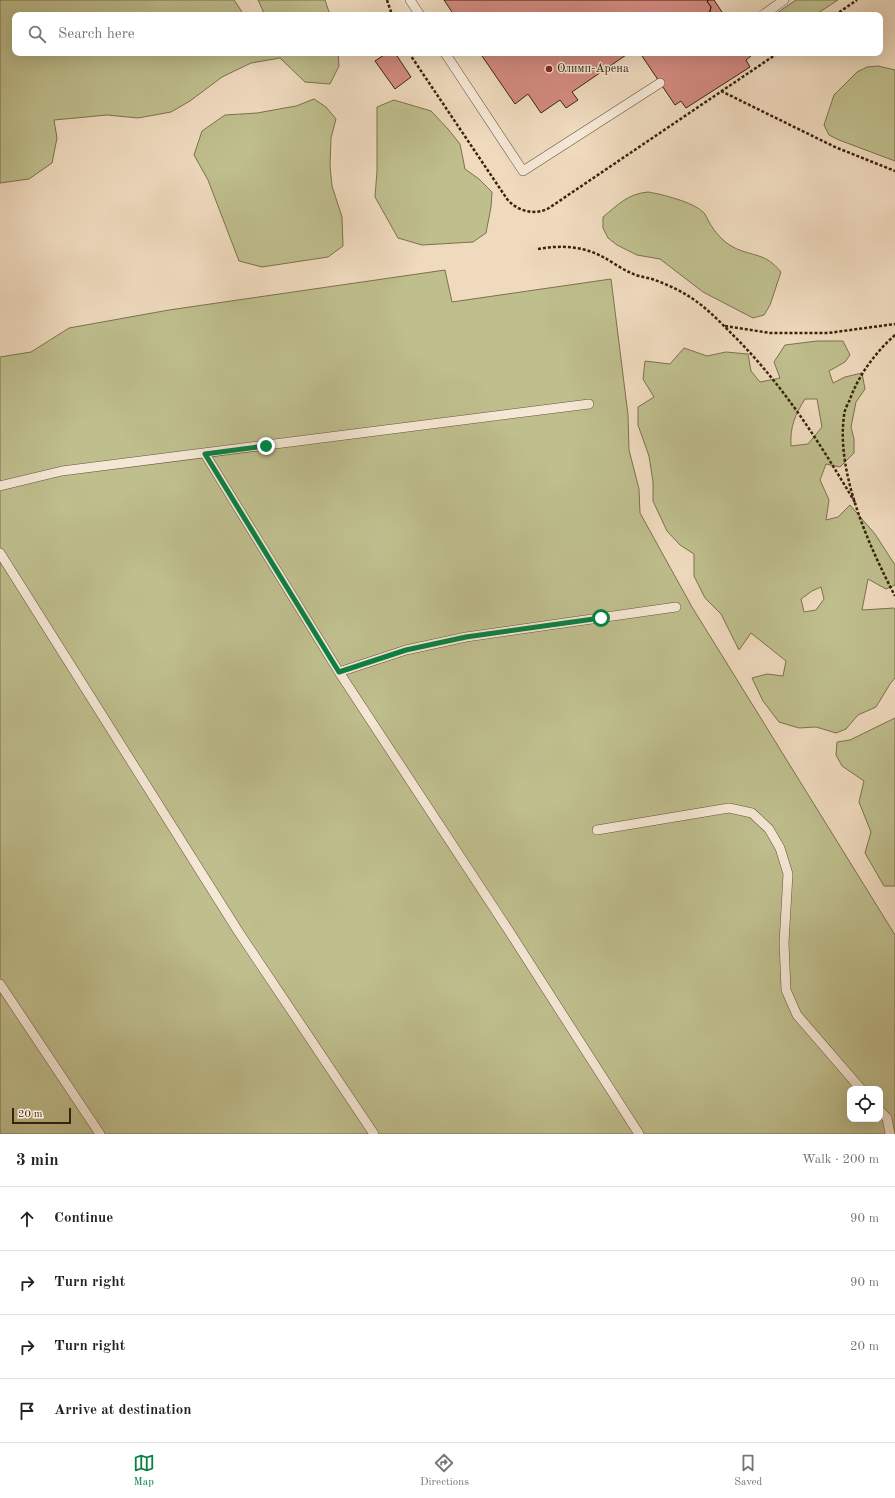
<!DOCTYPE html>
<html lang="en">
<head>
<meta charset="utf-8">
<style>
	body { margin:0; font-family:"Old Standard TT",serif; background:#f6f6f6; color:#222 }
	.controls { position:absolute; right:12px; bottom:12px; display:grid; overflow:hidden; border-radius:8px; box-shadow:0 4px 16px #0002 }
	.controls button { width:36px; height:36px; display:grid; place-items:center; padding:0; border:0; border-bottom:1px solid #e0e0e0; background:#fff; color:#222; font:20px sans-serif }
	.scale { position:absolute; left:12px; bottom:10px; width:59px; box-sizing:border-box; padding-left:4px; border:2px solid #38240b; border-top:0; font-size:11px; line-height:14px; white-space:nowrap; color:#38240b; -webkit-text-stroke:3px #f5e7d5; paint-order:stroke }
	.stop { position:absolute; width:12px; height:12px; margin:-9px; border:3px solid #0b8043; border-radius:50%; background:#fff }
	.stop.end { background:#0b8043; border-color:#fff; box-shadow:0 1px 4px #0008 }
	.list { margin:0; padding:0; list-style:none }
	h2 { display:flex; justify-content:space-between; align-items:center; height:52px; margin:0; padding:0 16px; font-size:17px }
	h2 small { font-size:13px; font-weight:400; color:#767676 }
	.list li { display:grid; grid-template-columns:26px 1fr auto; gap:12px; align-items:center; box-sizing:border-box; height:64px; padding:0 16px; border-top:1px solid #e0e0e0 }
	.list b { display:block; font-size:15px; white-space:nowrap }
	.list em { font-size:13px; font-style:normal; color:#767676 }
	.icon { flex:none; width:22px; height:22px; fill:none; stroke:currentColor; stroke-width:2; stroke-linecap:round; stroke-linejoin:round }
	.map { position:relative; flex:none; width:895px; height:1134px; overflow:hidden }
	.search { position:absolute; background:#fff; box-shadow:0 4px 16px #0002; left:12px; right:12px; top:12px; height:44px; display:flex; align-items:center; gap:10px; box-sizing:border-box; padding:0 14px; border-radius:8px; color:#767676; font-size:15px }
	.sheet { height:308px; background:#fff }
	nav { display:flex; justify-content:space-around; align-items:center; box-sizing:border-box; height:56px; border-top:1px solid #e0e0e0; background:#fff; font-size:11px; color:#767676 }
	nav a { display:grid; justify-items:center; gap:2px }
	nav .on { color:#0b8043 }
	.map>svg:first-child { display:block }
	.green { fill:#bfbe8d; stroke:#7c714c; fill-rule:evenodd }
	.building { fill:#d48b81; stroke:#38240b }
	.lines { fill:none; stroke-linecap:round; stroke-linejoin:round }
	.lane-casing { stroke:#665238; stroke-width:10 }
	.path { stroke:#38240b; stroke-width:2.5; stroke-dasharray:3 2; stroke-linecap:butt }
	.lane { stroke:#f5e7d5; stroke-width:9 }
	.route { stroke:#0b8043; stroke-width:5 }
	.poi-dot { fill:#8f2418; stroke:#f5e7d5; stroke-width:1.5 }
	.labels { text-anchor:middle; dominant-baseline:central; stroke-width:3; stroke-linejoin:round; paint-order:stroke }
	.poi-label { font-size:12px; fill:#38240b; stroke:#f5e7d5; text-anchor:start }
</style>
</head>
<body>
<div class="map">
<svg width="895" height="1134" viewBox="0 0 895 1134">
	<rect width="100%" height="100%" fill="#efdabe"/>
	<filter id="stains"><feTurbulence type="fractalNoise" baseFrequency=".005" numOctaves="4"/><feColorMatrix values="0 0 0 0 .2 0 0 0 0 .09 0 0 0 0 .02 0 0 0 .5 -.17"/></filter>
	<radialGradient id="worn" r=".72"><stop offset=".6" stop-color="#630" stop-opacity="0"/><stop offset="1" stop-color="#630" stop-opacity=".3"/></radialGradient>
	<path class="green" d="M0 0H234L244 15H15V53H338L339 66 330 84 305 82 280 58 251 63 222 77 190 101 171 112 138 118 107 115 54 120 57 138 52 163 29 179 0 183Z
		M258 0H325L330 15H262L264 13Z
		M796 0H838L815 15H774Z
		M878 66 895 70V161L839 140 829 135 824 125 834 95 857 72 867 67Z
		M314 99 326 107 336 119 331 138 330 166 332 186 342 217 343 246 328 257 262 267 239 261 208 180 194 155 202 131 225 115 257 113 296 106Z
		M394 100 431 111 448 129 460 144 465 169 479 179 492 192 491 207 486 233 473 242 422 245 398 238 375 197 377 171V107Z
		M648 192C661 194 693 202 703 212 706 214 707 219 709 222 715 232 722 241 733 247 752 257 765 252 781 272L770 305 764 315 753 318 703 292 660 259 637 255 617 245 608 238 603 228V217C618 205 627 194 648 192Z
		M445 270 452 302 611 279 628 415 629 450 639 489 640 513 692 607 895 935V1134H0V357L31 352 69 328 169 310ZM850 1089H880V1119H850Z
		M817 341H843L850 355 845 362 829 371 833 383 845 377 862 373 865 389 856 402 851 427 854 439V453L840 467 826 464 820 480 829 500 826 520 838 517 850 505 875 534 895 565V585L886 589 868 579 862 610 894 608 895 610V678L890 684 876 707 858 715 846 729 836 733 816 727 799 728 779 722 763 701 752 678 767 674 783 676 786 661 751 633 739 650 721 614 705 598 694 576V554L680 545 667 531 653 501V482L649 456 638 425V407L654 397 643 379 645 361 670 364 684 348 707 356 726 352 748 354 751 371 760 382 780 378 774 362 785 345ZM805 399H817L822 427 808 444 791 446C790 426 795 415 805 399ZM821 587 824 599 816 610 804 612 801 599 812 591Z
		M895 718V886H884L865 853 871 832 859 802 864 781 842 766 836 755 837 742 850 740Z"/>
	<path class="building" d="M444 0H709L707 1 711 7 709 15H454Z
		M709 0H714L724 15H709L711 7 707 1Z
		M387 53H395L411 77 395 89 375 61Z
		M480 53H629L572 92 578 100 566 108 560 100 541 113 528 94 515 104Z
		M640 53H749L751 56 746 60 750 67 686 108 681 101 675 105Z"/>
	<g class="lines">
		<defs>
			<path id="lane" d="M410 0 420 15
				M763 15 784 0
				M445 53 523 171 660 83
				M205 454 339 672 509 931 639 1134
				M0 486 62 471 589 404
				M0 553 238 931 374 1134
				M339 672 406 650 466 637 676 607
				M597 830 729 808 752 813 769 829 780 848 788 874 784 943 786 990 797 1015 861 1089
				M0 984 100 1134
				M880 1111 887 1118 890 1134"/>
		</defs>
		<use href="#lane" class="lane-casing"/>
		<path class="path" d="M387 0 392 15
			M835 15 857 0
			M409 53 507 199C517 211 535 216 549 208L778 53
			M721 91 835 147 895 171
			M538 249C560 245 583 246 603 257 611 261 620 268 629 272 636 276 644 277 652 279 666 284 680 290 693 299 708 309 721 323 733 335 785 387 819 442 856 504
			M725 326 770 333H828L895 324
			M895 335C875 353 860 373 850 399 848 404 844 410 844 416 836 473 869 546 895 596"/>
		<use href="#lane" class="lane"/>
	</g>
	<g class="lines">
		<path class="route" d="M266 446 205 454 339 672 406 650 466 637 601 618"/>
	</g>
	<circle class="poi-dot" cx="549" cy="69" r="4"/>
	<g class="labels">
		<g class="poi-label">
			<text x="557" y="69">Олимп-Арена</text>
		</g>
	</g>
	<rect width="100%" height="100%" filter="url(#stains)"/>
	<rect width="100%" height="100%" fill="url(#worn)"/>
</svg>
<div class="controls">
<button><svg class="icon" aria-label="locate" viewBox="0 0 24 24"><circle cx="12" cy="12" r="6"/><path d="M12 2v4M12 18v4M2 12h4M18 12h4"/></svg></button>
</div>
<div class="scale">20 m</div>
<div class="stop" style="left:601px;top:618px"></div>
<div class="stop end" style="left:266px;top:446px"></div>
<div class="search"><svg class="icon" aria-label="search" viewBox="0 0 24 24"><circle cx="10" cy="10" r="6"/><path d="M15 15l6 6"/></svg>Search here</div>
</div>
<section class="sheet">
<h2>3 min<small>Walk · 200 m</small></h2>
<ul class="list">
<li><svg class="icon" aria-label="ahead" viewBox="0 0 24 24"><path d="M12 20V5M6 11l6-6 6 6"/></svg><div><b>Continue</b></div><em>90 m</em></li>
<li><svg class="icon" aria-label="right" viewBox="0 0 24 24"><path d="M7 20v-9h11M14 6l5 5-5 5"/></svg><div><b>Turn right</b></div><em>90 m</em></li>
<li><svg class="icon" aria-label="right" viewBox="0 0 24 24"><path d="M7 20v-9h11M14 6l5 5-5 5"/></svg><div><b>Turn right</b></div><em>20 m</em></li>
<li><svg class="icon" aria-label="arrive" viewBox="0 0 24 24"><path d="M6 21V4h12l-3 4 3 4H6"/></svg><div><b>Arrive at destination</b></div></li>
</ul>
</section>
<nav>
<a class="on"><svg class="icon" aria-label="map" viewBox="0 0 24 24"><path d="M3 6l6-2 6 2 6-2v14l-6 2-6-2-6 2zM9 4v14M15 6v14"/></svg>Map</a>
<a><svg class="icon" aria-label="directions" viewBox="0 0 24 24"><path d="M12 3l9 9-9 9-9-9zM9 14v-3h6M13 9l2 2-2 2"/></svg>Directions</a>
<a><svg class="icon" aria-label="saved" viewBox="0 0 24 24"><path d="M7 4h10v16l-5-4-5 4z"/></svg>Saved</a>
</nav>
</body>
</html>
